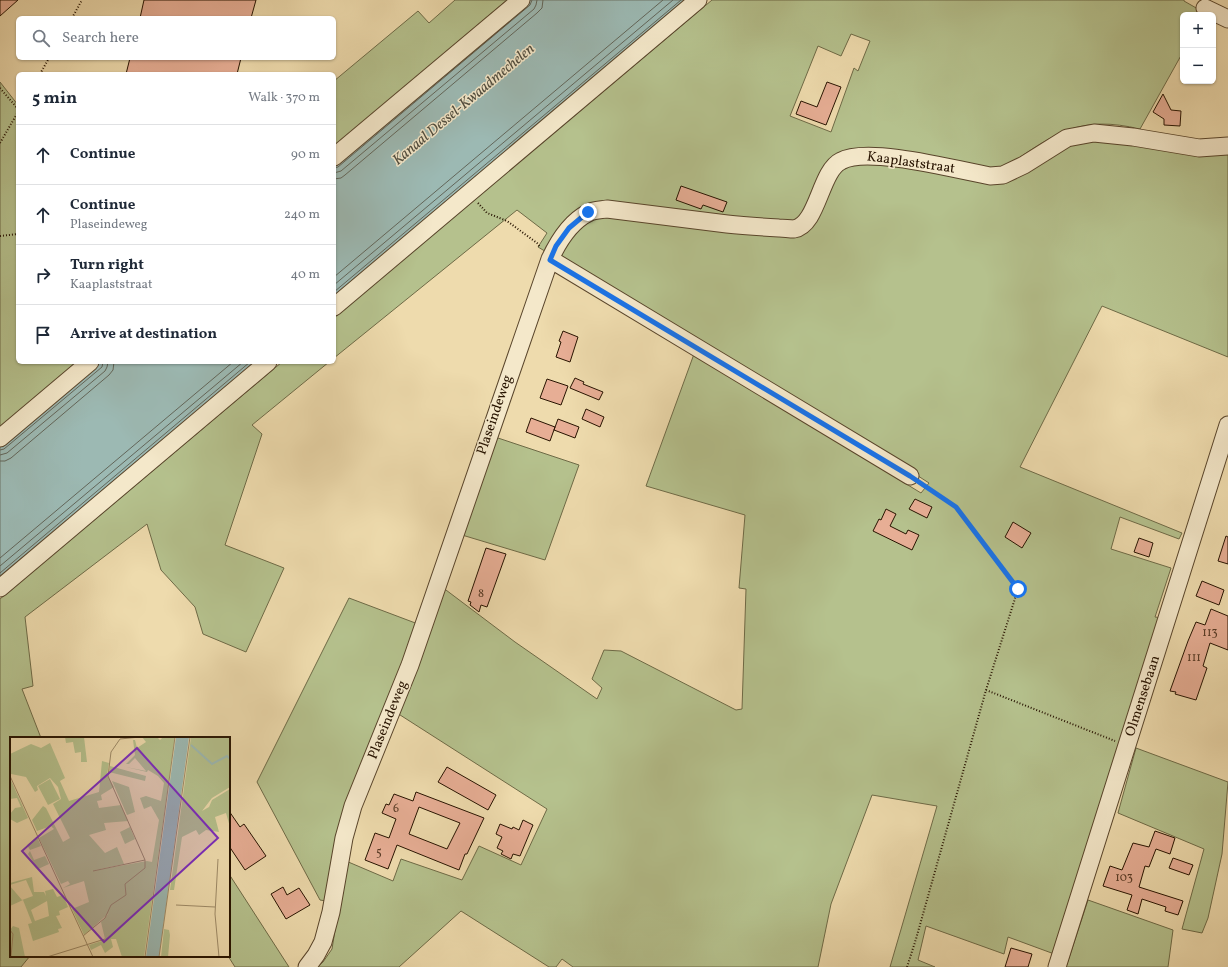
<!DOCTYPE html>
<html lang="en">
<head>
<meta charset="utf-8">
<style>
	body { margin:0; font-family:Vollkorn,serif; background:#f2f2f3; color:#1f2937 }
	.controls { position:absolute; right:12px; top:12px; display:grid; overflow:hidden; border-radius:6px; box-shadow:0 1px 3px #0004 }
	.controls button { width:36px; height:36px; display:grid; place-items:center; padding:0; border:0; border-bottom:1px solid #e0e1e3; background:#fff; color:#1f2937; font:20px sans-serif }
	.stop { position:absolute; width:12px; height:12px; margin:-9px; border:3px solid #1a73e8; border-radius:50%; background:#fff }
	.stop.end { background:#1a73e8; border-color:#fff; box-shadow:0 1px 4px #0008 }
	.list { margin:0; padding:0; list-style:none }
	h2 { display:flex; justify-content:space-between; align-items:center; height:52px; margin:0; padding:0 16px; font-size:17px }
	h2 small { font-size:13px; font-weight:400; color:#747a83 }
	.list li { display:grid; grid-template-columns:26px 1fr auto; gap:12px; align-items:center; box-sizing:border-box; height:60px; padding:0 16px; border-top:1px solid #e0e1e3 }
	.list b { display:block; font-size:15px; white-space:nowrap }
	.list p { margin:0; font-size:13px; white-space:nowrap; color:#747a83 }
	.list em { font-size:13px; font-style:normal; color:#747a83 }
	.icon { flex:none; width:22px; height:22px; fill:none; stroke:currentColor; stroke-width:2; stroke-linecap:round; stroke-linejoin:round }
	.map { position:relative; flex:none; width:1228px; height:967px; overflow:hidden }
	.search { position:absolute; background:#fff; box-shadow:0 1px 3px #0004; left:16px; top:16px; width:320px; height:44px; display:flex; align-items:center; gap:10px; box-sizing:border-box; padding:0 14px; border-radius:6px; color:#747a83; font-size:15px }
	.panel { position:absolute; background:#fff; box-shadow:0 1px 3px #0004; left:16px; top:72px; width:320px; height:292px; border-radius:6px }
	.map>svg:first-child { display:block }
	.green { fill:#b5c18d; stroke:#6e6a46; fill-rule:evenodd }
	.water { fill:#9cb9b3; stroke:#6d776b }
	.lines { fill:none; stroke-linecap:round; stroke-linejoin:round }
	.shore { stroke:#62665a; stroke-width:1 }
	.building { fill:#e7ae95; stroke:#271300; fill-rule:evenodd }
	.minor-casing { stroke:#59452b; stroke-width:19 }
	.path { stroke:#271300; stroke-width:2; stroke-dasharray:1 2; stroke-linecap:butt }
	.minor { stroke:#f4e8ca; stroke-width:17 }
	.route { stroke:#1a73e8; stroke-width:5 }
	.labels { text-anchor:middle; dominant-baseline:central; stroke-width:3; stroke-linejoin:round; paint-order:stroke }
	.number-label { font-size:12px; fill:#573a25 }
	.street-label { font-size:14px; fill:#271300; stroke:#f4e8ca }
	.water-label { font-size:15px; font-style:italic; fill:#504d3f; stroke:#f4e8ca }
	.inset-river { fill:none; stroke:#9cb9b3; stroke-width:2 }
	.inset-road { fill:none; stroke:#9e8b68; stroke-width:1 }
	.view { fill:#7b2cbf; fill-opacity:0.15; stroke:#7b2cbf; stroke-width:2 }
	.inset-edge { fill:none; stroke:#271300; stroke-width:2 }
</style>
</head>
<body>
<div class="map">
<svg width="1228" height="967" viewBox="0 0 1228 967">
	<rect width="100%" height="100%" fill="#eedbad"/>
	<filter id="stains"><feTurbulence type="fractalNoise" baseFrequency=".005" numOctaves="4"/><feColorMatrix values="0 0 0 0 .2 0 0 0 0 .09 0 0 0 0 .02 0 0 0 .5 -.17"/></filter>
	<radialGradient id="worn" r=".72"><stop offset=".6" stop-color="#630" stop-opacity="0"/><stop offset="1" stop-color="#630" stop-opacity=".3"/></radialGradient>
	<path class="green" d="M455 0H507L334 147V81L418 11 429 23Z
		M712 0H1184V1L1205 13 1204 15H1183V52L1140 129C1081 115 1056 132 1009 165L1076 139 1228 150V357L1102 306 1020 467 1182 533 1179 539 1120 517 1111 549 1171 568 1155 617 1162 618 1057 955 1008 937 1004 954 926 926 918 960 935 967H890L937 806 872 795 831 904 818 967H573L562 959 556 967H549L461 911 399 967H317L323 962 332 949 346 861 393 881 401 859 462 880 479 846 521 865 547 809 397 713 442 587 515 642 597 699 602 688 592 679 604 650 621 651 736 710 742 709 746 589 739 588 745 515 646 486 694 354 921 493 929 483 856 436 538 247 547 233 517 210 334 358V318ZM851 34 870 41 858 71 854 68 831 132 790 116 818 46 841 56Z
		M0 82 18 105V362H79L0 428Z
		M282 362H329L252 425 262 434 225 545 284 568 246 652 203 634 195 607 161 570 147 524 25 617 33 686 22 689 41 738H11V956H30L21 967H0V599Z
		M495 437 579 465 545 560 462 535Z
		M349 598 418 624 326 901 320 900 257 782Z
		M1136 748 1228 782 1222 854 1208 918 1202 933 1182 929 1204 849 1118 813Z
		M229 874 289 967H235L228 956Z
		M1088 900 1173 930 1168 967H1066Z"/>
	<path class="water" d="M530 0H687L334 297V165Z
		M101 362H257L0 578V447Z"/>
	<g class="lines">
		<path class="shore" d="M334 168 338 167 530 5 532 0
			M334 173 341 171 534 9 536 5 537 0
			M334 179 341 178 345 175 537 13 542 8 543 0
			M334 277 663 0
			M334 285 673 0
			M334 292 681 0
			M0 450 4 449 102 367 103 362
			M0 455 7 453 105 371 107 367 108 362
			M0 461H5L11 458 109 375 113 370 114 362
			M0 558 233 362
			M0 566 243 362
			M0 573 250 362"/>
	</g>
	<path class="building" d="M0 0H18L0 16Z
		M144 0H256L251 18H140Z
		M130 58H241L237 74H126Z
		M827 82 841 87 826 125 796 114 801 101 817 107Z
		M1163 94 1171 110 1181 111 1180 126 1164 125V119L1153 112Z
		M681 186 727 202 723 212 703 205 701 209 676 200Z
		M563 331 578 337 570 362 556 357 561 342 559 341Z
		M575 378 584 382 583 384 603 392 599 400 570 388Z
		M547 379 568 386 561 405 540 398Z
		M586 409 604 417 600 427 582 419Z
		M531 418 555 427 550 441 526 432Z
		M558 419 579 427 575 438 554 430Z
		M915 499 932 507 927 518 909 509Z
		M886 509 896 514 890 526 906 534 908 530 919 535 912 550 873 531 879 519 881 520Z
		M1013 522 1031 533 1022 548 1005 537Z
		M1226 536 1228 537V564L1218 561Z
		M1139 538 1153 543 1149 557 1134 552Z
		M486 548 506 554 487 607 481 605 479 612 470 605 471 602 468 601Z
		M1202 581 1224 590 1219 605 1196 596Z
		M1211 609 1228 616V650L1210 643 1203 666 1207 668 1196 700 1175 694 1176 692 1170 691 1188 641 1196 622 1205 625Z
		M447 767 496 795 488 810 438 782Z
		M416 792 484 818 467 854H465L459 870 397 845 388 869 365 860 375 833 389 838 396 819 382 813 386 804 389 805 394 794 413 801ZM419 807 460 823 447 849 409 834Z
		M229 811 240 827 244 824 266 856 245 870 229 846Z
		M523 820 533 825 520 856 513 854 511 859 501 854 503 851 497 848 502 837 496 834 500 824 512 829 513 827 519 830Z
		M1155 831 1175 838 1170 854 1156 849 1149 867 1145 866 1139 887 1183 901 1178 915 1165 911 1166 907 1142 899 1138 914 1127 910 1132 895 1103 886 1110 866 1122 870 1133 843 1149 847Z
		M1173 858 1193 865 1189 875 1169 868Z
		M283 887 287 895 299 888 310 905 286 919 271 894Z
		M1011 948 1032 954 1028 967H1005Z"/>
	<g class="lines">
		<defs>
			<path id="minor" d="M1205 8 1228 19
				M334 157 521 0
				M550 259 910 476
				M334 307 698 0
				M0 438 90 362
				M0 588 268 362
				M307 967 316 955 323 942 331 912 344 838 353 806 410 665 550 259C558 242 570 222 588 213 593 210 601 210 607 209 647 214 687 219 727 224 745 226 762 227 779 228 784 228 789 229 794 229 818 225 820 171 841 161 867 146 958 170 990 176L1003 175 1024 165 1067 138 1094 133 1133 137 1199 148 1228 146
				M1057 967 1228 425"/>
		</defs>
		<use href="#minor" class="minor-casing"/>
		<path class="path" d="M72 18 82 0
			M40 74 49 58
			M0 88 18 109
			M0 143 18 112
			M478 203 487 213 507 221 537 243 540 247
			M0 236 18 234
			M986 690 1115 741
			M907 967 916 939 986 690 1018 589 956 507 921 483"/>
		<use href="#minor" class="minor"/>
	</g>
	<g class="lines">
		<path class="route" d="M588 212 569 228 556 246 550 260 910 476 956 507 1018 589"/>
	</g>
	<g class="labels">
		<g class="number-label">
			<text x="481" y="594">8</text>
			<text x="1210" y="633">113</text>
			<text x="1194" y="658">111</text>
			<text x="396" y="809">6</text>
			<text x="379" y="853">5</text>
			<text x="1124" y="878">103</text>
		</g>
		<g class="street-label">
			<text transform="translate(911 163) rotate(8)">Kaaplaststraat</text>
			<text transform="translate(495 415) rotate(-71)">Plaseindeweg</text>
			<text transform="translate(1143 696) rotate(-72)">Olmensebaan</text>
			<text transform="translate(388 720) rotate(-68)">Plaseindeweg</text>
		</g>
		<g class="water-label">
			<text transform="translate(464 105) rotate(-40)">Kanaal Dessel-Kwaadmechelen</text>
		</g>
	</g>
	<g transform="translate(10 737)">
		<rect width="220" height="220" fill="#eedbad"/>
		<path d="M55 0H74L77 25H71V15L65 16 63 5 56 6ZM132 0H147L150 3 153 0H165L134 220H112L106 202H101L103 210 95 216 91 208 81 213 79 208 98 202H95L91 185 99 176 74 198 62 172 79 165 74 144 53 151 60 147 58 144 51 147 29 101 44 92 41 89 27 94 22 83 33 69 36 71 53 105 60 101 43 67 51 62 48 50 40 41 27 49 28 53 25 55 16 40 1 37 0 17 21 7 31 11 40 6 55 41 50 44 59 64 89 55 92 24 99 26 97 38 104 50 91 58 92 63 87 64 89 71 111 68 118 84 94 86 96 93 79 98 95 116 107 110 114 127 81 134 137 124 142 125 149 83 141 69 134 72 130 61 136 59 151 64 154 46 148 39 138 33 137 35 116 30 136 34 125 21 119 27H116L125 18 123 3H125L127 11 136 5ZM181 0H220V50L202 61 192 74 199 70 202 63 220 52V90L216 76 205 80 209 95 196 93 189 98 186 93 172 100 164 153H160ZM100 29 136 39 135 44 99 35ZM0 41 18 81 7 86 0 82V77L5 71 11 70 7 61 0 62ZM40 42 50 62 38 68 28 49ZM102 44 119 50 125 75 117 78ZM120 90 125 102 115 107 110 95ZM27 100 31 109 20 113 17 108ZM20 114 24 123 35 119 39 127 28 132 18 117ZM22 140 24 155H34L36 159 35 154 43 152 47 160 53 158 58 170 49 174 50 178 46 179 52 191 48 192 49 195 23 204 18 187 22 186 13 163 0 169V149L12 163 23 159 16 143 0 148V146ZM37 164 39 179 25 184 21 173ZM3 189 9 191 15 220H0V193ZM154 192 159 193 160 198 158 220H151Z" fill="#b5c18d" fill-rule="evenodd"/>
		<path d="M166 0H179L149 220H136Z" fill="#9cb9b3"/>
		<path class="inset-river" d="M181 8 202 27 217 19 220 22"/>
		<path class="inset-road" d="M110 2 130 0M0 39 83 220M208 122 205 177 209 220M83 134 135 123M166 168 205 170M0 193 3 197 1 220M73 199 95 181 101 168 116 158 115 147 135 131V123L98 39 101 15 110 2M37 220 95 202M135 220 165 0M149 220 180 0"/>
		<path class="view" d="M127 11 208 101 94 205 12 114Z"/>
		<rect width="220" height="220" class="inset-edge"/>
	</g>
	<rect width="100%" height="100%" filter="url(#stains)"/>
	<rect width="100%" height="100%" fill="url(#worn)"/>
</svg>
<div class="controls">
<button>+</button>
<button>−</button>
</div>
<div class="stop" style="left:1018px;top:589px"></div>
<div class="stop end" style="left:588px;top:212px"></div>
<div class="search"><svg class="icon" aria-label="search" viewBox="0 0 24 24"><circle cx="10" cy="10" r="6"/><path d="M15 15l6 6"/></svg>Search here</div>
<section class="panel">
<h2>5 min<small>Walk · 370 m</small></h2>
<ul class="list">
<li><svg class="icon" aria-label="ahead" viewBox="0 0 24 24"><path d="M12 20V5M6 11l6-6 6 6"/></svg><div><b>Continue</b></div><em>90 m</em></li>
<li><svg class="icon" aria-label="ahead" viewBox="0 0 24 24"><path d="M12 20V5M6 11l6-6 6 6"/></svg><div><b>Continue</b><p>Plaseindeweg</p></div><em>240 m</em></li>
<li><svg class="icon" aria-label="right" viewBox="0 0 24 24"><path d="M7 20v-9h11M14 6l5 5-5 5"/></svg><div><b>Turn right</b><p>Kaaplaststraat</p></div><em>40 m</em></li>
<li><svg class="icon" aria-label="arrive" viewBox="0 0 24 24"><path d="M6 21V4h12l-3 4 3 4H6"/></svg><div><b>Arrive at destination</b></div></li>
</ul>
</section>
</div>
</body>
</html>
